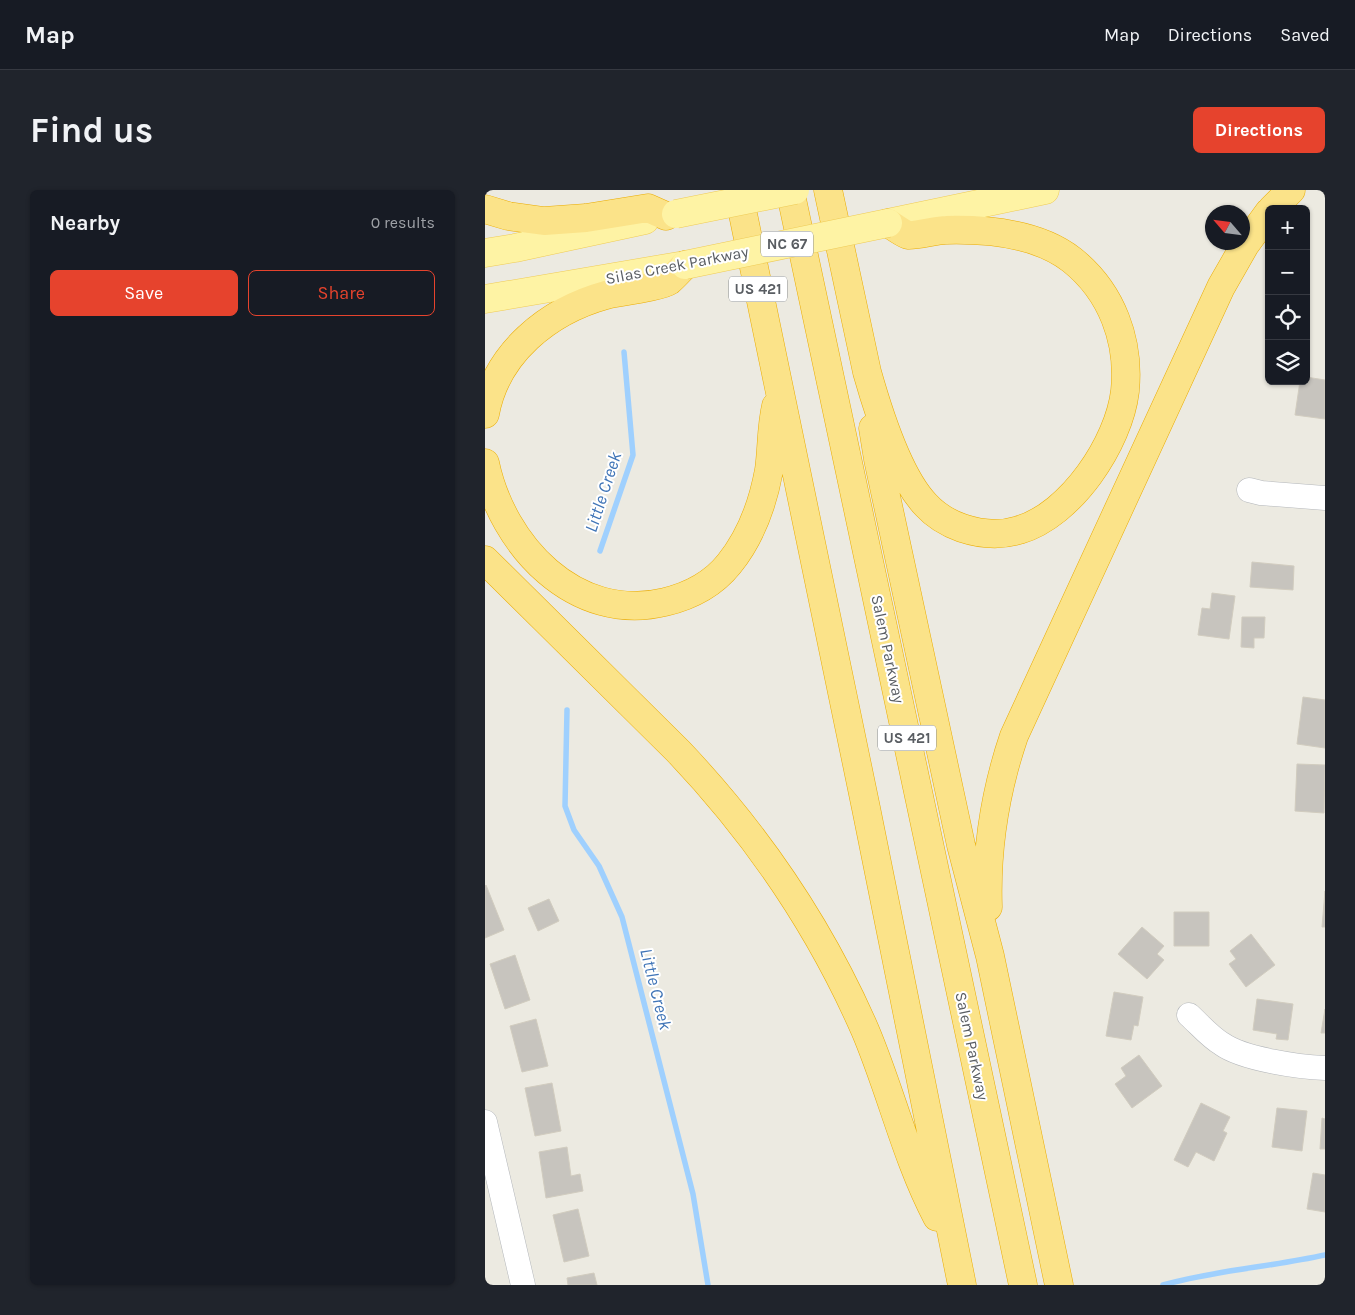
<!DOCTYPE html>
<html lang="en">
<head>
<meta charset="utf-8">
<style>
	body { margin:0; font-family:Karla,sans-serif; background:#20242c; color:#f1f3f6 }
	.controls { position:absolute; right:15px; top:15px; display:grid; overflow:hidden; border-radius:8px; box-shadow:0 1px 4px #0004 }
	.controls button { width:45px; height:45px; display:grid; place-items:center; padding:0; border:0; border-bottom:1px solid #363941; background:#171b24; color:#f1f3f6; font:25px sans-serif }
	.compass { position:absolute; left:720px; top:15px; width:45px; height:45px; border-radius:50%; background:#171b24; box-shadow:0 1px 4px #0004; rotate:298deg }
	.list { margin:0; padding:0; list-style:none }
	h2 { display:flex; justify-content:space-between; align-items:center; height:65px; margin:0; padding:0 20px; font-size:21px }
	h2 small { font-size:16px; font-weight:400; color:#9ea1a6 }
	.actions { display:flex; gap:10px; padding:15px 20px }
	.actions a { flex:1; padding:11px 0; border:1px solid #e6432d; border-radius:8px; text-align:center; font-size:18px; color:#e6432d }
	.actions .main { background:#e6432d; color:#fff }
	.icon { flex:none; width:28px; height:28px; fill:none; stroke:currentColor; stroke-width:2; stroke-linecap:round; stroke-linejoin:round }
	.map { position:relative; flex:none; width:840px; height:1095px; overflow:hidden; border-radius:8px }
	header { display:flex; align-items:center; gap:30px; box-sizing:border-box; height:70px; padding:0 25px; background:#171b24; border-bottom:1px solid #363941 }
	header strong { font-size:24px }
	nav { display:flex; gap:28px; margin-inline-start:auto; font-size:18px }
	.intro { display:flex; align-items:center; justify-content:space-between; box-sizing:border-box; height:120px; padding:0 30px }
	h1 { margin:0; font-size:35px }
	.button { padding:12px 22px; border-radius:8px; background:#e6432d; color:#fff; font-size:18px; font-weight:700 }
	main { display:flex; gap:30px; padding:0 30px }
	aside { flex:1; background:#171b24; border-radius:8px; box-shadow:0 1px 4px #0004 }
	.map>svg:first-child { display:block }
	.lines { fill:none; stroke-linecap:round; stroke-linejoin:round }
	.stream { stroke:#9fd0fe; stroke-width:5.5 }
	.building { fill:#c7c4be; stroke:#d1ccbf }
	.minor-casing { stroke:#b4b7bb; stroke-width:25 }
	.major-casing { stroke:#efcb57; stroke-width:29 }
	.highway-casing { stroke:#eaac03; stroke-width:29 }
	.minor { stroke:#fff; stroke-width:24 }
	.major { stroke:#fef3a4; stroke-width:28 }
	.highway { stroke:#fbe389; stroke-width:28 }
	.major-bridge-casing { stroke:#efcb57; stroke-width:29; stroke-linecap:butt }
	.major-bridge { stroke:#fef3a4; stroke-width:28 }
	.labels { text-anchor:middle; dominant-baseline:central; stroke-width:4; stroke-linejoin:round; paint-order:stroke }
	.shield { fill:#fff; stroke:#8b8e91; stroke-width:1 }
	.shield-label { font-size:15px; font-weight:bold; fill:#595d62 }
	.street-label { font-size:16px; fill:#595d62; stroke:#fff }
	.water-label { font-size:18px; font-style:italic; fill:#4075b7; stroke:#fff }
</style>
</head>
<body>
<header>
<strong>Map</strong>
<nav><a>Map</a><a>Directions</a><a>Saved</a></nav>
</header>
<div class="intro"><h1>Find us</h1><a class="button">Directions</a></div>
<main>
<aside>
<h2>Nearby<small>0 results</small></h2>
<ul class="list">
</ul>
<div class="actions"><a class="main">Save</a><a>Share</a></div>
</aside>
<div class="map">
<svg width="840" height="1095" viewBox="0 0 840 1095">
	<rect width="100%" height="100%" fill="#eceae1"/>
	<g class="lines">
		<path class="stream" d="M115 361 148 265 139 162
			M82 520 80 616 89 640 114 676 137 727 208 1004 223 1095
			M678 1095C731 1080 786 1077 840 1065"/>
	</g>
	<path class="building" d="M821 187 840 190V229L810 225 815 191H821Z
		M767 372 809 376 808 400 765 397Z
		M727 403 750 406 744 449 713 445 717 418 725 419Z
		M757 427H780L779 448H769V458L756 457Z
		M818 507 840 510V558L812 554Z
		M812 574 840 575 839 623 810 621Z
		M1 695 19 740 0 748V696Z
		M840 701V737H837Z
		M64 709 74 731 53 741 43 718Z
		M689 722H724V756H689Z
		M657 737 679 756 672 764 679 770 662 789 633 764Z
		M766 744 790 775 761 797 744 774 751 769 745 761Z
		M30 765 45 810 20 819 5 774Z
		M629 802 658 807 653 836 649 835 646 850 621 846Z
		M772 809 808 814 803 850 791 849 792 844 768 840Z
		M840 819V843H836Z
		M51 829 63 876 37 882 25 836Z
		M654 865 677 896 647 918 630 894 641 886 636 878Z
		M67 893 76 941 50 946 40 898Z
		M716 913 745 927 738 941 742 943 729 971 711 962 703 977 689 970Z
		M792 918 822 921 817 961 787 957Z
		M837 928 840 929V959H835Z
		M82 957 86 986 95 984 98 1001 61 1008 54 962Z
		M828 983 840 985V1022L822 1019Z
		M93 1019 104 1066 79 1072 68 1025Z
		M109 1083 112 1095H83L82 1088Z"/>
	<g class="lines">
		<defs>
			<path id="minor" d="M764 300 776 303 840 308
				M704 825C715 835 725 847 737 854 758 869 814 877 840 878
				M0 932 38 1095"/>
			<path id="major" d="M403 33 560 0
				M0 63 30 58 160 30
				M0 109 200 75"/>
			<path id="highway" d="M253 0 381 618 477 1095
				M305 0 538 1095
				M343 0 382 182C393 221 413 286 441 315 451 326 463 333 477 338 495 344 515 346 534 340 586 325 634 253 640 201 645 151 627 102 587 70 554 44 502 39 461 40 452 40 430 46 423 45 417 43 408 36 403 33
				M0 19 23 26 59 31 101 28 163 18 181 26
				M787 19 806 0
				M0 224C11 163 63 121 121 105 134 102 175 97 184 91 190 86 195 80 200 75
				M388 238 393 269 476 655 505 766 574 1095
				M0 273C17 355 90 434 180 412 205 406 228 394 244 374 265 348 278 313 284 280 287 259 286 237 291 216
				M0 370 193 561C270 642 335 737 380 840 406 901 421 968 452 1027
				M503 717C501 658 510 602 529 546L736 97 760 55 784 22"/>
		</defs>
		<use href="#minor" class="minor-casing"/>
		<use href="#major" class="major-casing"/>
		<use href="#highway" class="highway-casing"/>
		<use href="#minor" class="minor"/>
		<use href="#major" class="major"/>
		<use href="#highway" class="highway"/>
		<defs>
			<path id="major-bridge" d="M191 24 310 0
				M200 75 403 33"/>
		</defs>
		<use href="#major-bridge" class="major-bridge-casing"/>
		<use href="#major-bridge" class="major-bridge"/>
	</g>
	<g class="labels">
		<g class="shield">
			<rect x="276" y="41.5" width="52" height="25" rx="4"/>
			<rect x="244" y="86.5" width="58" height="25" rx="4"/>
			<rect x="393" y="535.5" width="58" height="25" rx="4"/>
		</g>
		<g class="shield-label">
			<text x="302" y="54">NC 67</text>
			<text x="273" y="99">US 421</text>
			<text x="422" y="548">US 421</text>
		</g>
		<g class="street-label">
			<text transform="translate(192 75) rotate(-11)">Silas Creek Parkway</text>
			<text transform="translate(403 459) rotate(78)">Salem Parkway</text>
			<text transform="translate(487 856) rotate(78)">Salem Parkway</text>
		</g>
		<g class="water-label">
			<text transform="translate(118 302) rotate(-72)">Little Creek</text>
			<text transform="translate(171 799) rotate(76)">Little Creek</text>
		</g>
	</g>
</svg>
<div class="controls">
<button>+</button>
<button>−</button>
<button><svg class="icon" aria-label="locate" viewBox="0 0 24 24"><circle cx="12" cy="12" r="6"/><path d="M12 2v4M12 18v4M2 12h4M18 12h4"/></svg></button>
<button><svg class="icon" aria-label="layers" viewBox="0 0 24 24"><path d="M12 4l9 5-9 5-9-5zM3 14l9 5 9-5"/></svg></button>
</div>
<svg class="compass" viewBox="-18 -18 36 36"><path d="M0-13l5 13h-10z" fill="#e53935"/><path d="M0 13l5-13h-10z" fill="#9ea1a6"/></svg>
</div>
</main>
</body>
</html>
